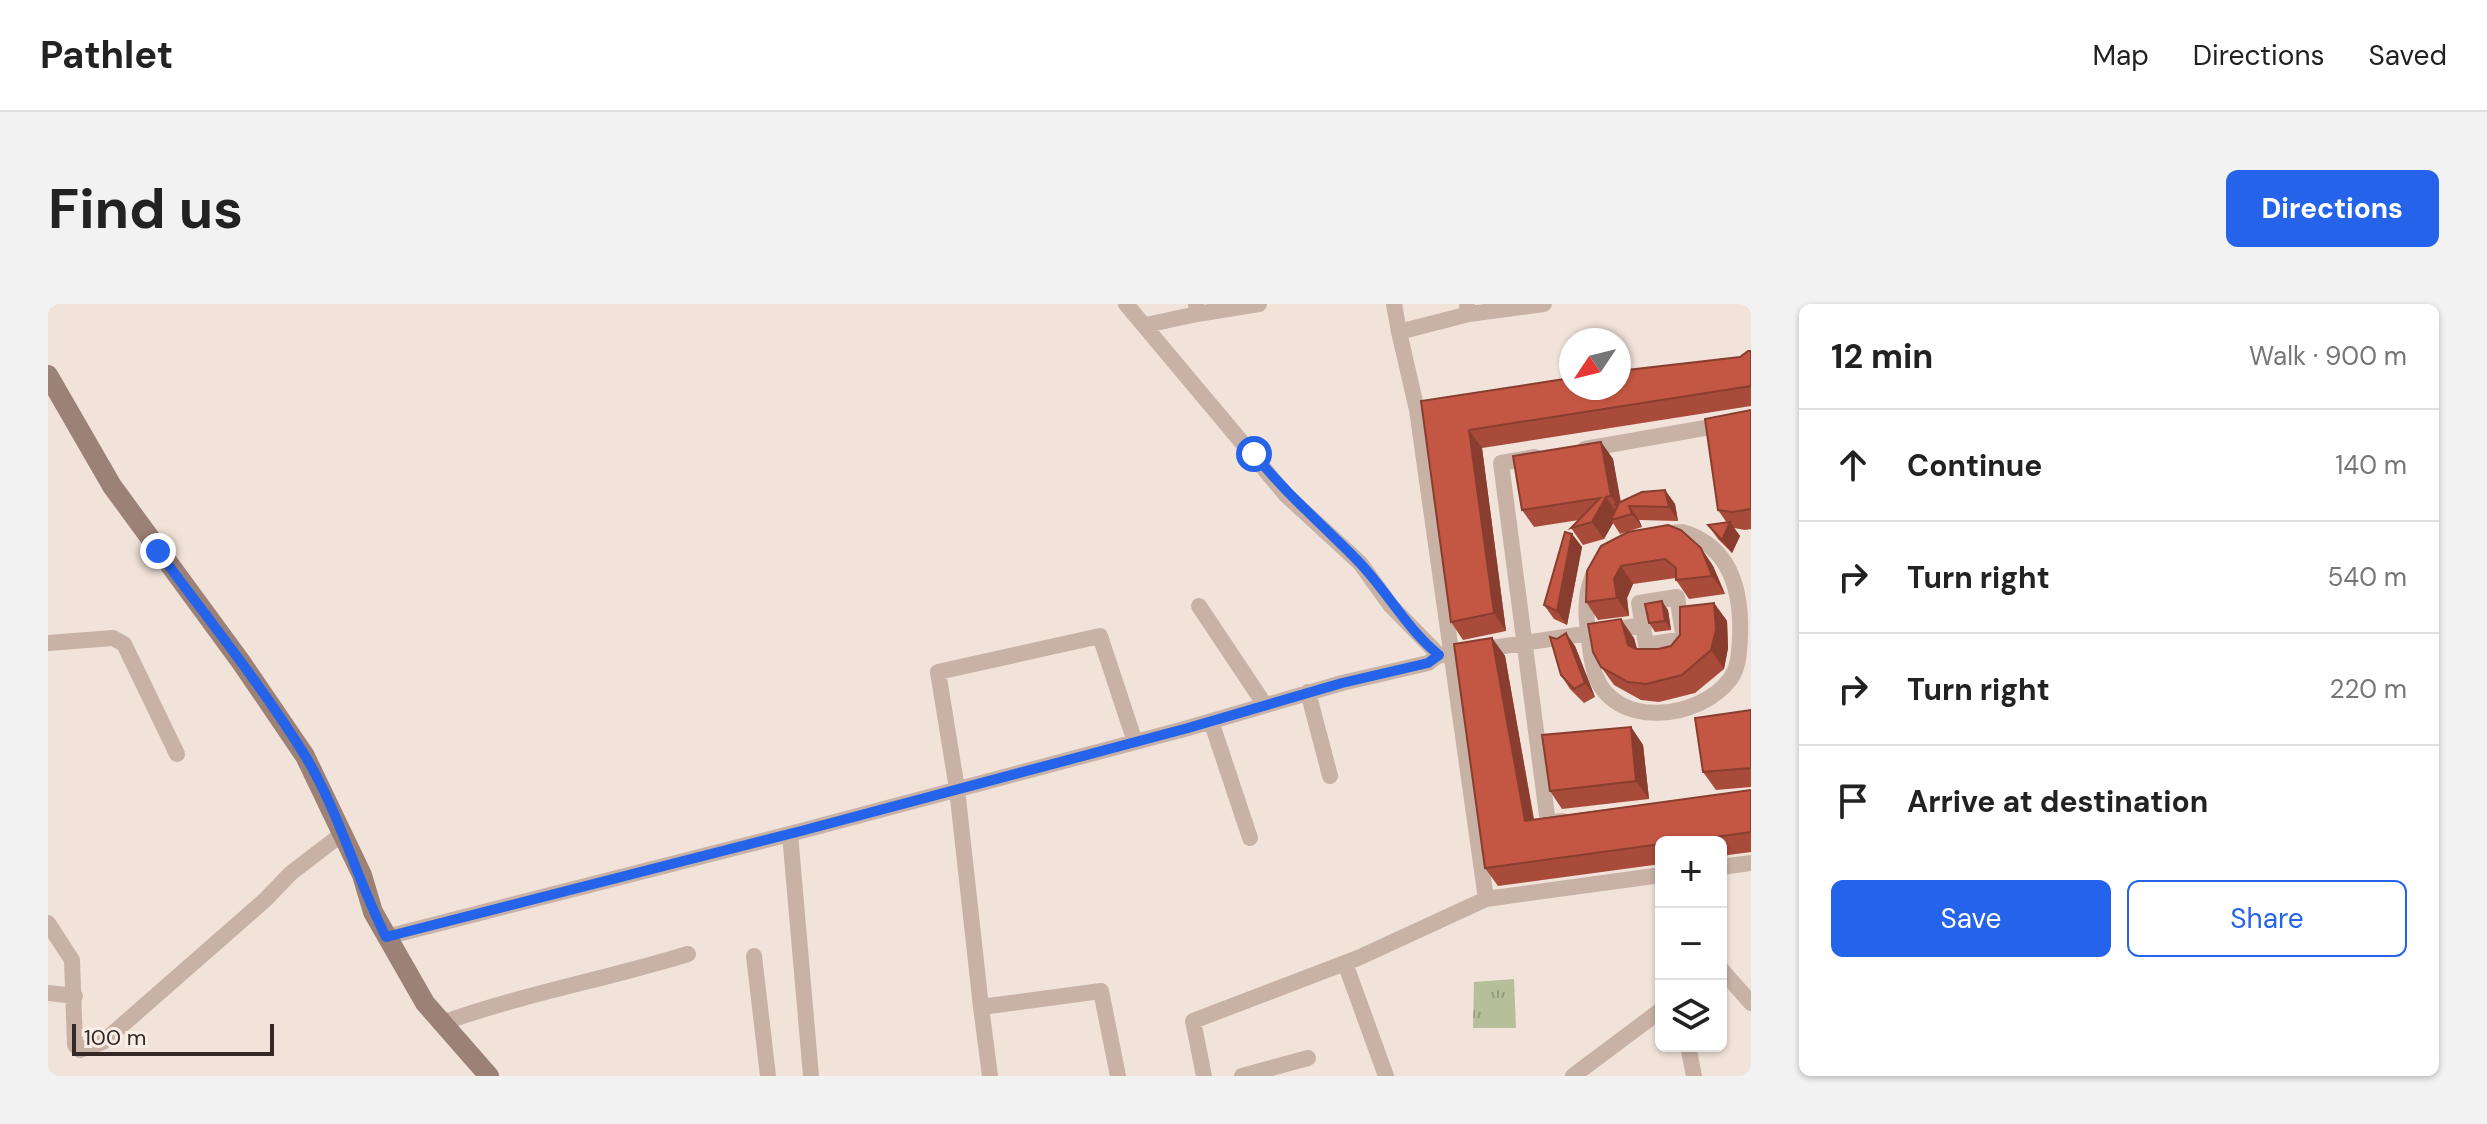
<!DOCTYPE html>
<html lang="en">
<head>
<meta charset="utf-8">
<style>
	body { margin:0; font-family:"DM Sans",sans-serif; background:#f2f2f2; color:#222 }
	.controls { position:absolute; right:24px; bottom:24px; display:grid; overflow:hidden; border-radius:12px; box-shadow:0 2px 6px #0004 }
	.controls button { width:72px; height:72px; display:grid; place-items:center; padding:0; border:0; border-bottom:2px solid #e0e0e0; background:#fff; color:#222; font:40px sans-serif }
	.compass { position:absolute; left:1511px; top:24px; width:72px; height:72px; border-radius:50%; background:#fff; box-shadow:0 2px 6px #0004; rotate:235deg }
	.scale { position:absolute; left:24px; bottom:20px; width:202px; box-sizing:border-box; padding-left:8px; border:4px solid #342926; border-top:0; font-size:22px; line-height:28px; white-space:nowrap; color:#342926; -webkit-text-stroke:6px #f9eee5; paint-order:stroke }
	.stop { position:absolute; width:24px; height:24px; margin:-18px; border:6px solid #2563eb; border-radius:50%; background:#fff }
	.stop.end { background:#2563eb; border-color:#fff; box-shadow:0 2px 8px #0008 }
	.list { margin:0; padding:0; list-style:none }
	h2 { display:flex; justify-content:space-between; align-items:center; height:104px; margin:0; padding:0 32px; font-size:34px }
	h2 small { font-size:26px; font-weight:400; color:#767676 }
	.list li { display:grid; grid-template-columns:52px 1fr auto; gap:24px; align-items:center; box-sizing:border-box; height:112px; padding:0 32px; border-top:2px solid #e0e0e0 }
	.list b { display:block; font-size:30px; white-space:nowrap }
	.list em { font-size:26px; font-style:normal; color:#767676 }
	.actions { display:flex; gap:16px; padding:24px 32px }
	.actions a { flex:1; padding:18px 0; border:2px solid #2563eb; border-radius:12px; text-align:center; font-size:28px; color:#2563eb }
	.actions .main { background:#2563eb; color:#fff }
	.icon { flex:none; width:44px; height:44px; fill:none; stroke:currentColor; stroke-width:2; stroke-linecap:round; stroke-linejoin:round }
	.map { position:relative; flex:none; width:1703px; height:772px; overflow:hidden; border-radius:12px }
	header { display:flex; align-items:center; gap:48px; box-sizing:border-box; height:112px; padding:0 40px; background:#fff; border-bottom:2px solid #e0e0e0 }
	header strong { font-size:38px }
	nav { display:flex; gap:44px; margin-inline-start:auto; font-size:28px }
	.intro { display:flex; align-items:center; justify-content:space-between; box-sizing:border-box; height:192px; padding:0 48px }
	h1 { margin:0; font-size:56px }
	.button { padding:20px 36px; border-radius:12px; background:#2563eb; color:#fff; font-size:28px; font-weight:700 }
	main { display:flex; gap:48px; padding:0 48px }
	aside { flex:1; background:#fff; border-radius:12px; box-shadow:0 2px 6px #0004 }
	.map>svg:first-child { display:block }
	.park { fill:url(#park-tufts) }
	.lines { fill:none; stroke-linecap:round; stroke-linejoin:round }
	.street { stroke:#c8b2a5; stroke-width:16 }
	.secondary { stroke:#9c8177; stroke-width:20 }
	.wall { fill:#a94b3a }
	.shaded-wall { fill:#893d2f }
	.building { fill:#c45743; stroke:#893d2f; stroke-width:2 }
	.route { stroke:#2563eb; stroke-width:10 }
</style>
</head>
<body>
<header>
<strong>Pathlet</strong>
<nav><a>Map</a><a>Directions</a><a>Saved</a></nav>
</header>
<div class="intro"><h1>Find us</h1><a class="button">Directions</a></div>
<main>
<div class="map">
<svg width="1703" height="772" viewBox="0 0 1703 772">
	<defs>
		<pattern id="park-tufts" width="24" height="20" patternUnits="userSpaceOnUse" patternTransform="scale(2)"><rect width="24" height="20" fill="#b6bf99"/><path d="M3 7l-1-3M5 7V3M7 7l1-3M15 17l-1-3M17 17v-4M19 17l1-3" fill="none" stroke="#959b7d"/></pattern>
	</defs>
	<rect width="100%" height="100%" fill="#f1e3d9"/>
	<path class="park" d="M1466 675 1468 724H1425L1426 678Z"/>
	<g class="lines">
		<path class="street" d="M1078 0 1238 191 1312 259 1343 302 1391 351H1400
			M1148 0 1149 10 1211 0
			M1346 0 1351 28 1421 10
			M1419 2 1421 10 1496 0
			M1098 21 1149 10
			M1351 28 1369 106
			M1394 103 1369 106 1438 595 1613 571
			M1537 145 1703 116
			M1487 153 1453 159 1500 519 1515 517
			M1634 228C1683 242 1694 287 1692 334 1691 348 1691 362 1683 374 1653 416 1566 426 1547 370 1543 356 1542 342 1540 328 1530 255 1567 233 1634 228Z
			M1629 293 1636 335 1598 341 1591 299Z
			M1151 302 1217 401
			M0 339 65 334 76 340 129 450
			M1430 346 1595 321
			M1260 388 1282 472
			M1163 417 1202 534
			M742 530 763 772
			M1673 563 1703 559
			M0 619 24 656 27 741 32 746 55 738 217 596 243 569 294 530
			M338 633 753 527 1140 424 1294 379 1380 359 1391 351
			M706 652 720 772
			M1297 659 1338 772
			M1673 665 1703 699
			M0 689 27 692
			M933 703 942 772
			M394 719C475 690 559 675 640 650
			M1640 742 1646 772
			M1070 772 1053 687 933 703 909 485 890 368 1052 332 1087 438
			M1156 772 1145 717 1310 654 1438 595
			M1194 772 1260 754
			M1525 772 1613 706"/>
		<path class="secondary" d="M0 71 64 182 193 358 257 452 314 571 325 608 377 699 441 772"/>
	</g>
	<path class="wall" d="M1703 47V102L1434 144 1458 327 1415 336 1403 318 1373 97 1692 53Z
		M1703 106V225L1697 226 1686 224 1692 232 1684 249 1670 235 1660 221 1679 219 1670 206Z
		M1553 138 1565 155 1573 198 1617 186 1627 200 1630 217 1591 216 1594 223 1572 230 1565 219 1556 235 1535 241 1523 224 1531 216 1486 223 1474 206Z
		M1524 230 1534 243 1519 321 1506 315 1496 301Z
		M1653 244 1665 262 1677 290 1641 295 1628 276V274L1585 280 1579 294 1581 312 1550 316 1538 298 1539 267Z
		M1666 299 1679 317 1680 344 1676 365 1647 389 1611 398 1593 396 1566 381 1553 363 1586 334 1589 345H1610L1623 342Z
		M1620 306 1623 326 1607 328 1601 319Z
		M1444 334 1457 352 1486 515 1703 486V548L1673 552V538H1613V560L1450 582 1437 564Z
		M1527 342 1547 393 1536 399 1522 385 1513 371Z
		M1703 406V483L1668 486 1655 468Z
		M1583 423 1595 441 1601 495 1514 505 1502 487Z"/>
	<path class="shaded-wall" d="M1421 126 1434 144 1458 327 1446 309Z
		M1553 138 1565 155 1574 208 1563 192Z
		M1617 186 1627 200 1630 217 1621 203Z
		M1558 193 1570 210 1563 216 1565 219 1556 235 1544 218Z
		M1581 202 1591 216 1594 223 1584 210Z
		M1682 218 1692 232 1684 249 1674 236Z
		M1524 230 1534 243 1519 321 1509 307Z
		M1653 244 1665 262 1677 290 1664 272Z
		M1573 262 1585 280 1579 294 1581 312 1569 294 1566 275Z
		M1614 297 1620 306 1623 326 1617 317Z
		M1666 299 1679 317 1680 344 1676 365 1663 346Z
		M1573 315 1586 334 1593 359 1580 341Z
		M1518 329 1527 342 1547 393 1537 379Z
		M1444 334 1457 352 1489 535 1477 517Z
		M1583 423 1595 441 1601 495 1588 477Z"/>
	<path class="building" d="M1700 47H1703V82L1421 126 1446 309 1403 318 1373 97 1523 74V84H1571V67L1692 53Z
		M1703 106V205L1684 208 1670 206 1657 115Z
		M1553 138 1563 192 1558 193 1544 218 1523 224 1552 194 1474 206 1465 152Z
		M1617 186 1621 203 1581 202 1584 210 1563 216 1570 201H1566L1594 188Z
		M1682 218 1674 236 1660 221Z
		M1620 221 1633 226 1653 244 1664 272 1628 276V264L1617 255 1573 262 1566 275 1569 294 1538 298 1539 267 1553 242 1580 228Z
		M1517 228 1524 230 1509 307 1496 301Z
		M1614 297 1617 317 1601 319 1597 300Z
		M1666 299 1668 326 1663 346 1634 371 1598 380 1580 378 1553 363 1545 348 1540 320 1573 315 1580 341 1588 345H1610L1623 342 1632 331V303Z
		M1518 329 1537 379 1526 385 1513 371 1502 333 1509 335Z
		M1444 334 1477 517 1703 486V528L1631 538H1613V540L1437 564 1406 340Z
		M1703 406V464L1655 468 1647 414Z
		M1583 423 1588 477 1502 487 1494 431Z"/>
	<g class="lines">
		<path class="route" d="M110 247C159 314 212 379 256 450 291 507 308 574 338 633L753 527 1140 424 1294 379 1380 359 1391 351C1358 324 1339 287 1310 257 1275 221 1238 190 1206 150"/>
	</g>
</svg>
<div class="controls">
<button>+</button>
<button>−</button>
<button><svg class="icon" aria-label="layers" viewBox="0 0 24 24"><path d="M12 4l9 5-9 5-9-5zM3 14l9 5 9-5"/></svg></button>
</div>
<svg class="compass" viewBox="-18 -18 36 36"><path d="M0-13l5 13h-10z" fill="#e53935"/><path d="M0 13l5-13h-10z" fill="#767676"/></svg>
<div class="scale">100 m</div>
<div class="stop" style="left:1206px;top:150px"></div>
<div class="stop end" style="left:110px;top:247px"></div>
</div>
<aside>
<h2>12 min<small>Walk · 900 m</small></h2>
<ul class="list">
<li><svg class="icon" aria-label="ahead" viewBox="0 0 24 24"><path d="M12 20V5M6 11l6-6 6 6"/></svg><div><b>Continue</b></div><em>140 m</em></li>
<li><svg class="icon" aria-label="right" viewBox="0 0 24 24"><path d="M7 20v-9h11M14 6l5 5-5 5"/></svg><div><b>Turn right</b></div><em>540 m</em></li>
<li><svg class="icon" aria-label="right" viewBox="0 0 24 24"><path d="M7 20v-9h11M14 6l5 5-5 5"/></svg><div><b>Turn right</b></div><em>220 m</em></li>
<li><svg class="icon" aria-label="arrive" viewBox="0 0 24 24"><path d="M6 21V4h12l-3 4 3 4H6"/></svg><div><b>Arrive at destination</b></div></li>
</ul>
<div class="actions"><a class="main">Save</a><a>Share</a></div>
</aside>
</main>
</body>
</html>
